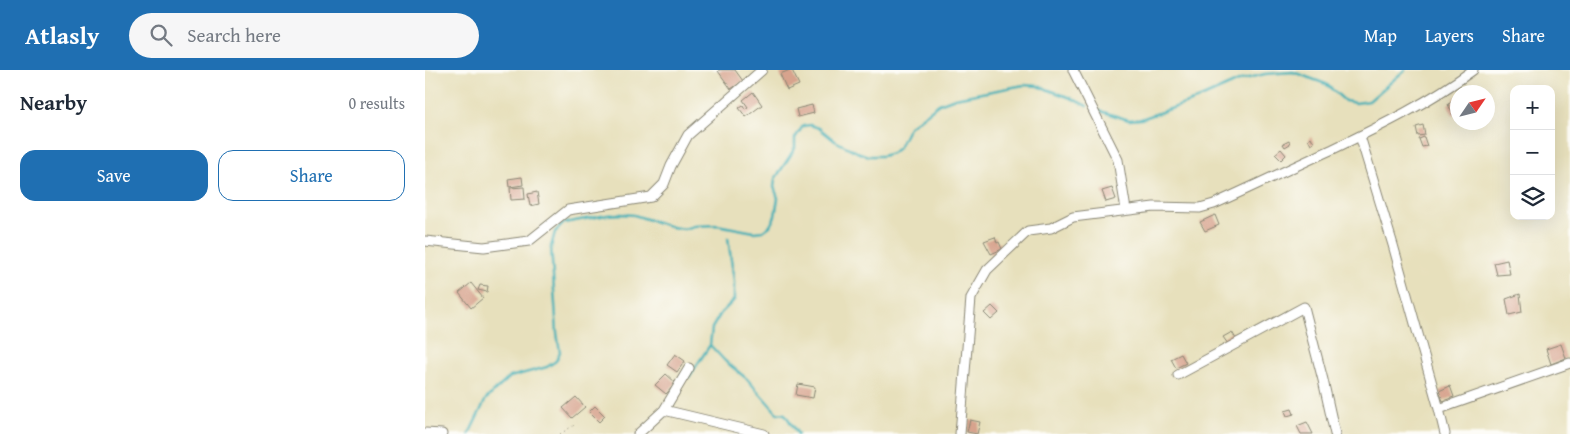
<!DOCTYPE html>
<html lang="en">
<head>
<meta charset="utf-8">
<style>
	body { margin:0; font-family:"Gentium Book Plus",serif; background:#f6f6f7; color:#1f2937 }
	.controls { position:absolute; right:15px; top:15px; display:grid; overflow:hidden; border-radius:10px; box-shadow:0 5px 20px #0002 }
	.controls button { width:45px; height:45px; display:grid; place-items:center; padding:0; border:0; border-bottom:1px solid #e0e1e3; background:#fff; color:#1f2937; font:25px sans-serif }
	.compass { position:absolute; left:1025px; top:15px; width:45px; height:45px; border-radius:50%; background:#fff; box-shadow:0 5px 20px #0002; rotate:55deg }
	.list { margin:0; padding:0; list-style:none }
	h2 { display:flex; justify-content:space-between; align-items:center; height:65px; margin:0; padding:0 20px; font-size:21px }
	h2 small { font-size:16px; font-weight:400; color:#747a83 }
	.actions { display:flex; gap:10px; padding:15px 20px }
	.actions a { flex:1; padding:11px 0; border:1px solid #1f6fb2; border-radius:15px; text-align:center; font-size:18px; color:#1f6fb2 }
	.actions .main { background:#1f6fb2; color:#fff }
	.icon { flex:none; width:28px; height:28px; fill:none; stroke:currentColor; stroke-width:2; stroke-linecap:round; stroke-linejoin:round }
	.map { position:relative; flex:none; width:1145px; height:364px; overflow:hidden }
	header { display:flex; align-items:center; gap:30px; box-sizing:border-box; height:70px; padding:0 25px; background:#1f6fb2; color:#fff }
	header strong { font-size:24px }
	nav { display:flex; gap:28px; margin-inline-start:auto; font-size:18px }
	.search { width:350px; height:45px; background:#f6f6f7; display:flex; align-items:center; gap:12px; box-sizing:border-box; padding:0 18px; border-radius:28px; color:#747a83; font-size:19px }
	main { display:flex }
	aside { flex:1; background:#fff }
	.map>svg:first-child { display:block }
	.lines { fill:none; stroke-linecap:round; stroke-linejoin:round }
	.stream { stroke:#3eafb6; stroke-width:2.5 }
	.building { fill:#d7a38d }
	.minor-casing { stroke:#898674; stroke-width:11 }
	.path { stroke:#898674; stroke-width:1; stroke-dasharray:1 4; stroke-linecap:butt }
	.minor { stroke:#fff; stroke-width:9 }
</style>
</head>
<body>
<header>
<strong>Atlasly</strong>
<div class="search"><svg class="icon" aria-label="search" viewBox="0 0 24 24"><circle cx="10" cy="10" r="6"/><path d="M15 15l6 6"/></svg>Search here</div>
<nav><a>Map</a><a>Layers</a><a>Share</a></nav>
</header>
<main>
<aside>
<h2>Nearby<small>0 results</small></h2>
<ul class="list">
</ul>
<div class="actions"><a class="main">Save</a><a>Share</a></div>
</aside>
<div class="map">
<svg width="1145" height="364" viewBox="0 0 1145 364">
	<rect width="100%" height="100%" fill="#fdfcf7"/>
	<filter id="ink" filterUnits="userSpaceOnUse"><feTurbulence type="fractalNoise" baseFrequency=".02" numOctaves="2"/><feDisplacementMap in="SourceGraphic" scale="10" xChannelSelector="R" yChannelSelector="G"/><feConvolveMatrix kernelMatrix="1 2 1 2 8 2 1 2 1" color-interpolation-filters="sRGB"/></filter>
	<filter id="wash" filterUnits="userSpaceOnUse"><feTurbulence type="fractalNoise" baseFrequency=".0096" numOctaves="4" result="noise"/><feDisplacementMap in="SourceGraphic" scale="20" xChannelSelector="R" yChannelSelector="G"/><feGaussianBlur stdDeviation="1.12" result="paint"/><feColorMatrix in="noise" values="0 0 0 0 0 0 0 0 0 0 0 0 0 0 0 0 0 1.4 0 .05"/><feComposite in="paint" operator="in"/></filter>
	<g filter="url(#wash)">
		<rect width="100%" height="100%" fill="#e7e0bc"/>
		<g class="lines">
			<path class="stream" d="M672 40 704 50 716 49 771 30 816 10 840 4 868 2 901 14 920 31 931 33 944 31 980 0
				M303 168 309 211V230L296 243 287 258 285 275 300 291 322 309 352 343 360 344 373 364
				M264 307 285 275
				M44 364 61 329 85 307 122 297 131 291 135 282 132 263 126 177 130 162 139 153 182 145 196 144 209 145 247 157 259 159 269 156 292 155 329 162 338 161 345 156 350 146 353 128 349 117 350 109 365 86 370 78V68L378 56 385 55 394 58 410 71 432 82 443 86H457L467 83 474 77 484 57 514 34 530 28 599 15 613 16 646 28 662 36"/>
		</g>
		<g id="blocks">
			<path class="building" d="M295 0H310L318 11 306 19 293 1Z
				M365 0H367L374 15 362 20 355 4Z
				M1046 17 1049 22H1035Z
				M328 22 337 35 321 47 314 38 318 35 320 39 323 37 318 30Z
				M1031 27 1032 43 1028 45 1023 34 1029 31 1028 28Z
				M387 35 389 43 373 47 371 39Z
				M998 55 1000 65 993 66 991 57Z
				M886 67 889 73 886 75 883 69Z
				M999 67 1002 76 997 77 994 69Z
				M864 71 865 74 860 77 858 74Z
				M856 79 861 85 856 90 850 84Z
				M97 107 98 115 84 117 83 109Z
				M99 117 100 129 86 130 85 118Z
				M687 118 691 129 681 132 677 121Z
				M112 122 114 134 105 136 103 124Z
				M790 145 794 155 780 161 775 152Z
				M570 167 572 173 574 172 577 179 566 184 559 171Z
				M1082 190 1085 204 1072 205 1069 193Z
				M46 213 58 228 46 238 34 223Z
				M55 215 63 216 62 222 53 220Z
				M1095 224 1097 242 1084 245 1081 229Z
				M567 236 574 243 566 250 559 243Z
				M807 262 811 269 803 274 798 267Z
				M1136 274 1141 288 1126 294 1121 279Z
				M250 284 260 291 252 302 242 295Z
				M756 284 761 293 751 298 746 289Z
				M241 304 251 313 241 324 230 315Z
				M373 314 390 317 388 328 371 325Z
				M1025 316 1029 327 1018 331 1014 321Z
				M151 327 160 337 147 348 138 338Z
				M170 336 180 346 174 352 164 342Z
				M867 339 869 344 862 346 860 341Z
				M545 350 555 352 552 364 542 362Z
				M882 352 888 364H876L872 356Z"/>
		</g>
	</g>
	<g filter="url(#ink)">
		<use href="#blocks" fill-opacity="0" stroke="#898674" stroke-width="1"/>
		<g class="lines">
			<defs>
				<path id="minor" d="M648 0 693 90 701 140
					M935 66 968 175 1014 339 1145 293
					M0 171 59 177 104 171 143 140 226 127 239 114 246 96 263 65 337 0
					M753 305 879 237 898 310 910 364
					M1014 339 1020 364
					M239 340 339 364
					M0 363 17 364
					M213 364 239 340 264 298
					M535 364 546 228 562 200 603 161 626 158 648 147 729 137 775 138 789 134C829 116 868 97 908 79 956 56 1005 32 1048 0"/>
			</defs>
			<use href="#minor" class="minor-casing"/>
			<path class="path" d="M135 364 151 354"/>
			<use href="#minor" class="minor"/>
		</g>
	</g>
</svg>
<div class="controls">
<button>+</button>
<button>−</button>
<button><svg class="icon" aria-label="layers" viewBox="0 0 24 24"><path d="M12 4l9 5-9 5-9-5zM3 14l9 5 9-5"/></svg></button>
</div>
<svg class="compass" viewBox="-18 -18 36 36"><path d="M0-13l5 13h-10z" fill="#e53935"/><path d="M0 13l5-13h-10z" fill="#747a83"/></svg>
</div>
</main>
</body>
</html>
